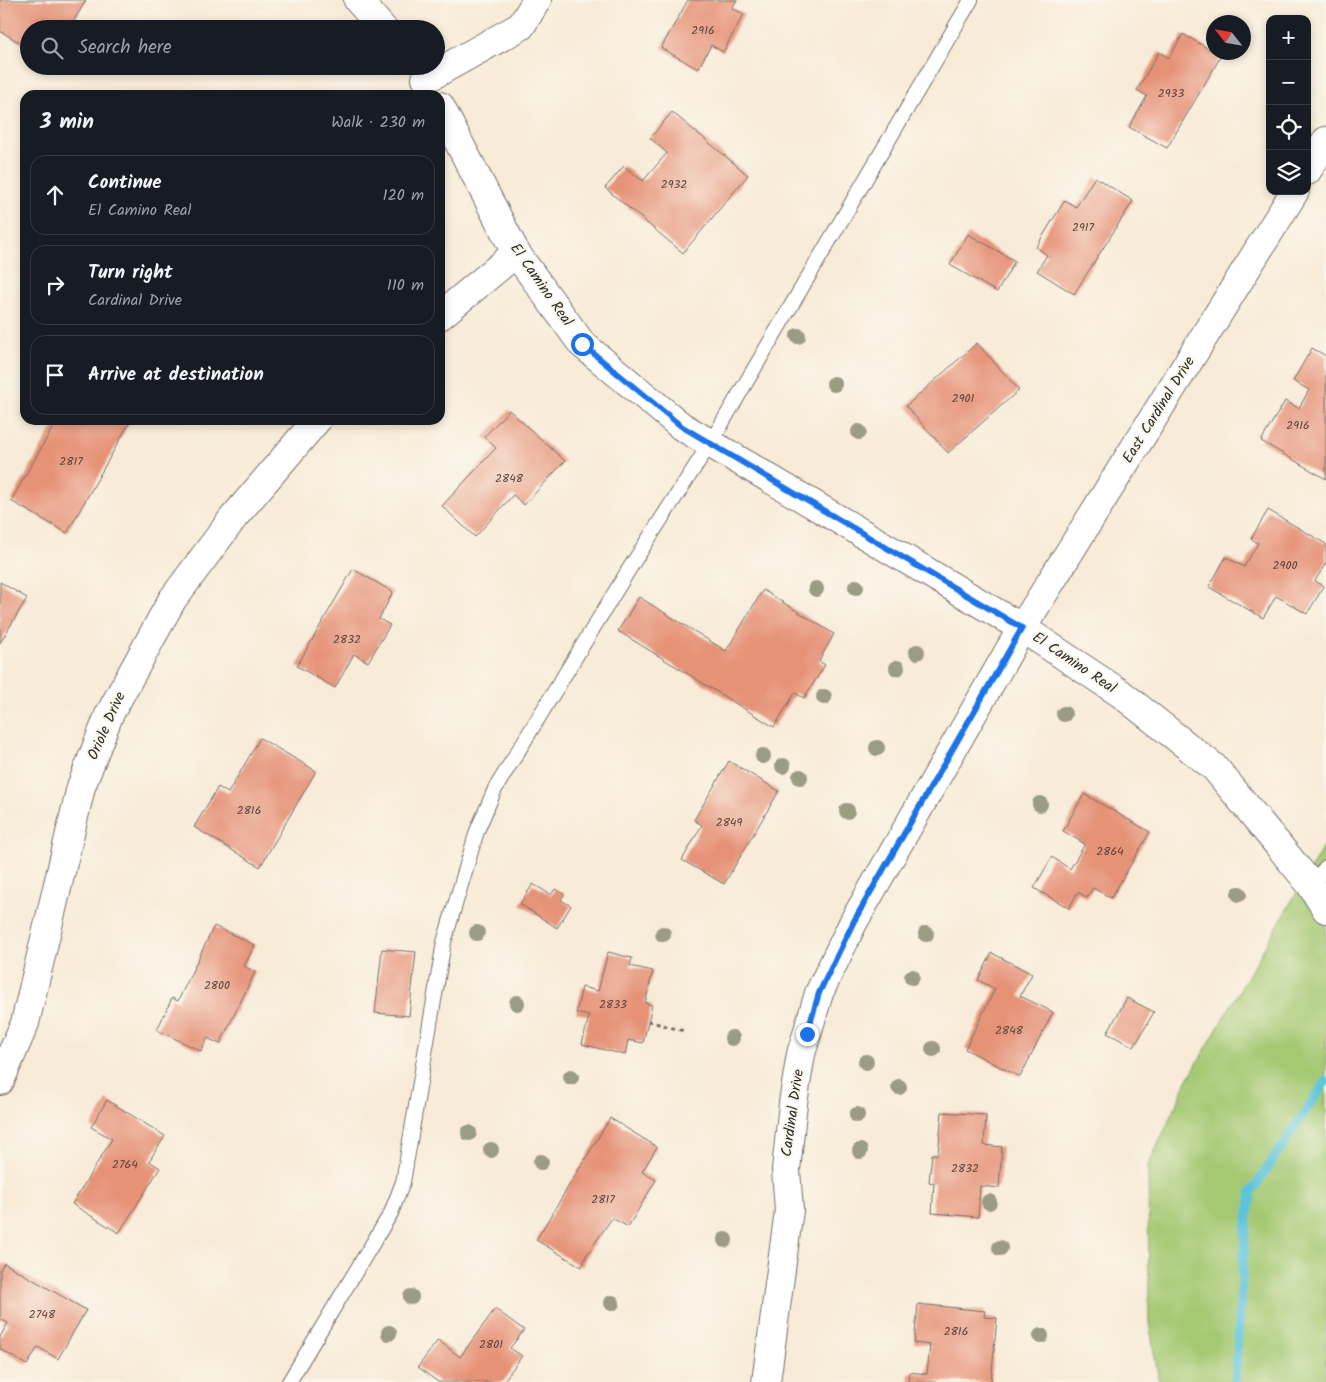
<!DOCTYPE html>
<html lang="en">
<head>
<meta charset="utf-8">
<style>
	body { margin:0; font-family:Kalam,sans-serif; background:#20242c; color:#f1f3f6 }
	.controls { position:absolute; right:15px; top:15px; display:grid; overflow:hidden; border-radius:10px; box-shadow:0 2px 8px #0003 }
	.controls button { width:45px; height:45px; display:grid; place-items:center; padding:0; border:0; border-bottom:1px solid #363941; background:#171b24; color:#f1f3f6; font:25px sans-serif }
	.compass { position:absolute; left:1206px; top:15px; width:45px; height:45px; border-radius:50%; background:#171b24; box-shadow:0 2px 8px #0003; rotate:301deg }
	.stop { position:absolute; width:15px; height:15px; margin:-11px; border:4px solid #1a73e8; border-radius:50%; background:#fff }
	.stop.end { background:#1a73e8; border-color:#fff; box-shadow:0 1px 5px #0008 }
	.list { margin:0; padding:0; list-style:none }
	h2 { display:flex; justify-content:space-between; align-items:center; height:65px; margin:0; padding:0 20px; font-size:21px }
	h2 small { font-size:16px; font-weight:400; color:#9ea1a6 }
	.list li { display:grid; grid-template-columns:32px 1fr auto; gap:15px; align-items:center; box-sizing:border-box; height:80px; margin:0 10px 10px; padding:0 10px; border:1px solid #363941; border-radius:15px }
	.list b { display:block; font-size:19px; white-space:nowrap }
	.list p { margin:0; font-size:16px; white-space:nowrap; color:#9ea1a6 }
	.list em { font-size:16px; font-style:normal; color:#9ea1a6 }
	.icon { flex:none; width:28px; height:28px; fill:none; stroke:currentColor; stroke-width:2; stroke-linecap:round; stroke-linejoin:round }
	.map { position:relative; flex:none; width:1326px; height:1382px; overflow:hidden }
	.search { position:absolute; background:#171b24; box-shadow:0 2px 8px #0003; left:20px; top:20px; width:425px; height:55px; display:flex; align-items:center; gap:12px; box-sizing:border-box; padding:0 18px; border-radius:28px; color:#9ea1a6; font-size:19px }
	.panel { position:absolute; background:#171b24; box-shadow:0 2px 8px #0003; left:20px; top:90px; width:425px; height:335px; border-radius:15px }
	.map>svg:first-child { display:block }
	.green { fill:#a5c973; stroke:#687a4f }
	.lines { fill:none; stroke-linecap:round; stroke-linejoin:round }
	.stream { stroke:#5dc4db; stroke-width:9 }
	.building { fill:#e69277 }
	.lane-casing { stroke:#736e67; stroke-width:16 }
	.street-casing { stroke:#736e67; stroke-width:30 }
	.path { stroke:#736e67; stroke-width:3; stroke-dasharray:4 4; stroke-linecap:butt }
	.lane { stroke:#fff; stroke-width:14 }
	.street { stroke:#fff; stroke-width:28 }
	.tree { fill:#9c9b84 }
	.route { stroke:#1a73e8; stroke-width:6 }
	.labels { text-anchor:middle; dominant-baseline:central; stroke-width:4; stroke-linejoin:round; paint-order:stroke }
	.number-label { font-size:12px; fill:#5a453e }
	.street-label { font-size:15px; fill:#2b2b2b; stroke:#fbf7ec }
</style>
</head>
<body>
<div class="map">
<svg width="1326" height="1382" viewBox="0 0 1326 1382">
	<rect width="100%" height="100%" fill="#fbf7ec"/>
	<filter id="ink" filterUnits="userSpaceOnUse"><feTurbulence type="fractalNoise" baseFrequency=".02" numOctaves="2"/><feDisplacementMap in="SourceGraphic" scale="10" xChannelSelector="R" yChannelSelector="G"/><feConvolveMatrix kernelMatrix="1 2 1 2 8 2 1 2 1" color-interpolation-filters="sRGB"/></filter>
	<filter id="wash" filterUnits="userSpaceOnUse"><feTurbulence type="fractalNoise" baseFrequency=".0096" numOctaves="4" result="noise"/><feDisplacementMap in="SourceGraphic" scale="20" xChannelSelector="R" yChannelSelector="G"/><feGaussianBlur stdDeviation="1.12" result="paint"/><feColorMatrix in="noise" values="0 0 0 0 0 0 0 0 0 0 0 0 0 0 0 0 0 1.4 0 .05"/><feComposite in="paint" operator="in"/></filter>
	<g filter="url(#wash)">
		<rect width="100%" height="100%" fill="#f8ebd7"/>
		<path class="green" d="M1326 842V1382H1159L1149 1322 1148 1166 1188 1079Z"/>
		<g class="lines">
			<path class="stream" d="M1235 1382 1245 1236 1252 1191 1326 1081"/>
		</g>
		<g id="blocks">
			<path class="building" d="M0 0H86L69 29H29V48L0 31Z
				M688 0H737L732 8 744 14 723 52 711 45 698 69 661 48Z
				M1183 34 1221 56 1167 148 1129 127 1147 96 1137 90 1159 52 1169 58Z
				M672 112 748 175 683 253 605 188 624 166 643 181 667 153 650 138Z
				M1095 177 1133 201 1074 294 1037 271 1047 255 1036 247 1065 200 1076 207Z
				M968 234 1015 261 997 292 950 265Z
				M977 343 1019 390 948 453 906 406Z
				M1312 348 1326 356V479L1261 441 1285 401 1299 408 1309 390 1293 381Z
				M509 410 565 461 524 505 513 495 475 537 442 506 496 448 484 437Z
				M57 420H131L67 533 11 501Z
				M1268 510 1326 544V563L1315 581 1324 586 1307 614 1276 596 1263 618 1209 587 1226 557 1244 567 1258 543 1251 539Z
				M353 569 393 592 379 619 390 625 368 662 354 654 335 688 297 666Z
				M0 582 27 598 0 643Z
				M763 590 834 634 819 661 825 665 804 698 795 693 774 727 618 631 639 597 726 651Z
				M260 738 316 771 260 867 194 827 218 787 228 793Z
				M729 761 779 791 724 884 682 860 702 825 694 820Z
				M1084 794 1150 832 1111 898 1093 888 1087 898 1078 892 1069 908 1034 888 1052 857 1070 869 1085 844 1063 831Z
				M533 884 551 895 555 889 564 894 561 900 571 906 557 928 520 904Z
				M214 926 255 945 244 966 255 972 220 1044 207 1038 201 1051 157 1030 172 998 178 1001Z
				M382 949 416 952 409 1016 375 1013Z
				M608 952 632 958 630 966 653 971 645 1003 652 1005 643 1043 628 1040 625 1055 582 1044 589 1016 576 1013 582 987 598 991Z
				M992 953 1032 974 1020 996 1053 1012 1020 1077 965 1049 995 989 978 980Z
				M1127 998 1154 1012 1134 1047 1107 1033Z
				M107 1100 165 1136 149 1161 160 1168 119 1233 72 1204 112 1139 91 1127Z
				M942 1112 986 1115 984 1145 1002 1147 999 1188 980 1186 978 1217 932 1213 934 1183 929 1182 932 1154H938Z
				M610 1118 657 1147 642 1172 656 1180 628 1227 612 1218 586 1256 582 1267 536 1240Z
				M4 1263 86 1310 58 1359 38 1347 27 1365 0 1349V1337L8 1323 0 1319V1270Z
				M918 1304 985 1311 984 1317 997 1318 991 1382H908L909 1372 927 1374 930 1345 914 1343Z
				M495 1309 524 1330 510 1348 522 1356 503 1382H438L418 1367 438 1340 460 1357Z"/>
		</g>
	</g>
	<g filter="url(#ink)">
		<use href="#blocks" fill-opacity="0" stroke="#736e67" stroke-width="1"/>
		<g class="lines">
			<defs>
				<path id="lane" d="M1311 885 1326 867
					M289 1382 391 1213 403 1182 444 942 477 831 495 789 631 566 711 442 971 0"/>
				<path id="street" d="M358 0 383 29
					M426 79 521 26 537 0
					M440 106 516 253 582 344 681 426 1022 628 1120 693 1215 768 1311 885 1326 909
					M1307 171 1326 141
					M440 316 516 253
					M0 1081 25 1023 81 787 109 715 172 600 234 517 317 420
					M766 1382 789 1210 786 1170 793 1103 801 1054 819 993 854 921 1022 628 1295 191"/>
			</defs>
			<use href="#lane" class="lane-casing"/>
			<use href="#street" class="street-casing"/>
			<path class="path" d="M648 1021 684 1031"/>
			<use href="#lane" class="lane"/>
			<use href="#street" class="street"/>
		</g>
		<g class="tree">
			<circle cx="798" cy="336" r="8"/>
			<circle cx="834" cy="384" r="8"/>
			<circle cx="859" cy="432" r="8"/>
			<circle cx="856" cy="587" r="8"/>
			<circle cx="816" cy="589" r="8"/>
			<circle cx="917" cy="652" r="8"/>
			<circle cx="897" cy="668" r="8"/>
			<circle cx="824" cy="697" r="8"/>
			<circle cx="1064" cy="714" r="8"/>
			<circle cx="877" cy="748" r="8"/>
			<circle cx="763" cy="756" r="8"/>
			<circle cx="783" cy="766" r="8"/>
			<circle cx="800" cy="777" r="8"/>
			<circle cx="1040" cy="804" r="8"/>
			<circle cx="847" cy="811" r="8"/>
			<circle cx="1239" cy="894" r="8"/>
			<circle cx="477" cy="933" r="8"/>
			<circle cx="663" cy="934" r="8"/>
			<circle cx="926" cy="934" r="8"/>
			<circle cx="912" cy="977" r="8"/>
			<circle cx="517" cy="1003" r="8"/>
			<circle cx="732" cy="1038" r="8"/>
			<circle cx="933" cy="1049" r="8"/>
			<circle cx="866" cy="1062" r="8"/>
			<circle cx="571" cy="1077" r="8"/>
			<circle cx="899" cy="1087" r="8"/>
			<circle cx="857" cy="1115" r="8"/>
			<circle cx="469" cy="1133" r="8"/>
			<circle cx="491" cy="1150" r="8"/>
			<circle cx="860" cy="1151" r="8"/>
			<circle cx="541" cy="1162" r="8"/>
			<circle cx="989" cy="1202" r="8"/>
			<circle cx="725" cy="1240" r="8"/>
			<circle cx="1000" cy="1248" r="8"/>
			<circle cx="411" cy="1297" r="8"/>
			<circle cx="612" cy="1303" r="8"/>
			<circle cx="389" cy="1333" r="8"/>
			<circle cx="1041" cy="1336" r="8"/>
		</g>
	</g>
	<g class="lines" filter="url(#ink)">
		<path class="route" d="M582 344 681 426 1022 628 854 921 819 993 807 1034"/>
	</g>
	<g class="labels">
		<g class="number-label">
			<text x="703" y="30">2916</text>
			<text x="1171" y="93">2933</text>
			<text x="674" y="184">2932</text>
			<text x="1083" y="227">2917</text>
			<text x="963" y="398">2901</text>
			<text x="1298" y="425">2916</text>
			<text x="71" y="461">2817</text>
			<text x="509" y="478">2848</text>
			<text x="1285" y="565">2900</text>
			<text x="347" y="639">2832</text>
			<text x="249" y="810">2816</text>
			<text x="729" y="822">2849</text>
			<text x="1110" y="851">2864</text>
			<text x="217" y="985">2800</text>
			<text x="613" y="1004">2833</text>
			<text x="1009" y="1030">2848</text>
			<text x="125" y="1164">2764</text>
			<text x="965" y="1168">2832</text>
			<text x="603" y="1199">2817</text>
			<text x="42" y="1314">2748</text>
			<text x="956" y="1331">2816</text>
			<text x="491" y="1344">2801</text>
		</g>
		<g class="street-label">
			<text transform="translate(541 285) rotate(55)">El Camino Real</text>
			<text transform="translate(1159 410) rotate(-58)">East Cardinal Drive</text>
			<text transform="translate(1074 663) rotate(34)">El Camino Real</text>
			<text transform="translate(107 726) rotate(-66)">Oriole Drive</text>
			<text transform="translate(793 1113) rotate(-82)">Cardinal Drive</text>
		</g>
	</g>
</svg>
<div class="controls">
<button>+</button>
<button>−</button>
<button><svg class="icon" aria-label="locate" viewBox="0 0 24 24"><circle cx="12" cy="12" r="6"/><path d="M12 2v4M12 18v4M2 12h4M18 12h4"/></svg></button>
<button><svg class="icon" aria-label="layers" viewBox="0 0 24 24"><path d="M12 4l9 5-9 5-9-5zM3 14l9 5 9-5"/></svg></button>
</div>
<svg class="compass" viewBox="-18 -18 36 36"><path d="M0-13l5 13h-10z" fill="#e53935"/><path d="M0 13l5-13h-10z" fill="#9ea1a6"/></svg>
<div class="stop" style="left:582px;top:344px"></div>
<div class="stop end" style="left:807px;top:1034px"></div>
<div class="search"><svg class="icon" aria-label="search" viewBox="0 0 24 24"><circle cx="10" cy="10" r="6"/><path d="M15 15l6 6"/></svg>Search here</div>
<section class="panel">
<h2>3 min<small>Walk · 230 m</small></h2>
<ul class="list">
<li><svg class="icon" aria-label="ahead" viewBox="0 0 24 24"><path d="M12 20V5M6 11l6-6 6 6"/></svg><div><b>Continue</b><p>El Camino Real</p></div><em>120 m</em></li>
<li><svg class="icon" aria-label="right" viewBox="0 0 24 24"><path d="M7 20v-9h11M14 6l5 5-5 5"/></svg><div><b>Turn right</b><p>Cardinal Drive</p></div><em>110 m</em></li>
<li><svg class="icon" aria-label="arrive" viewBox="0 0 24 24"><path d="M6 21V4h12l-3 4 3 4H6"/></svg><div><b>Arrive at destination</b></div></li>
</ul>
</section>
</div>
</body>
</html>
